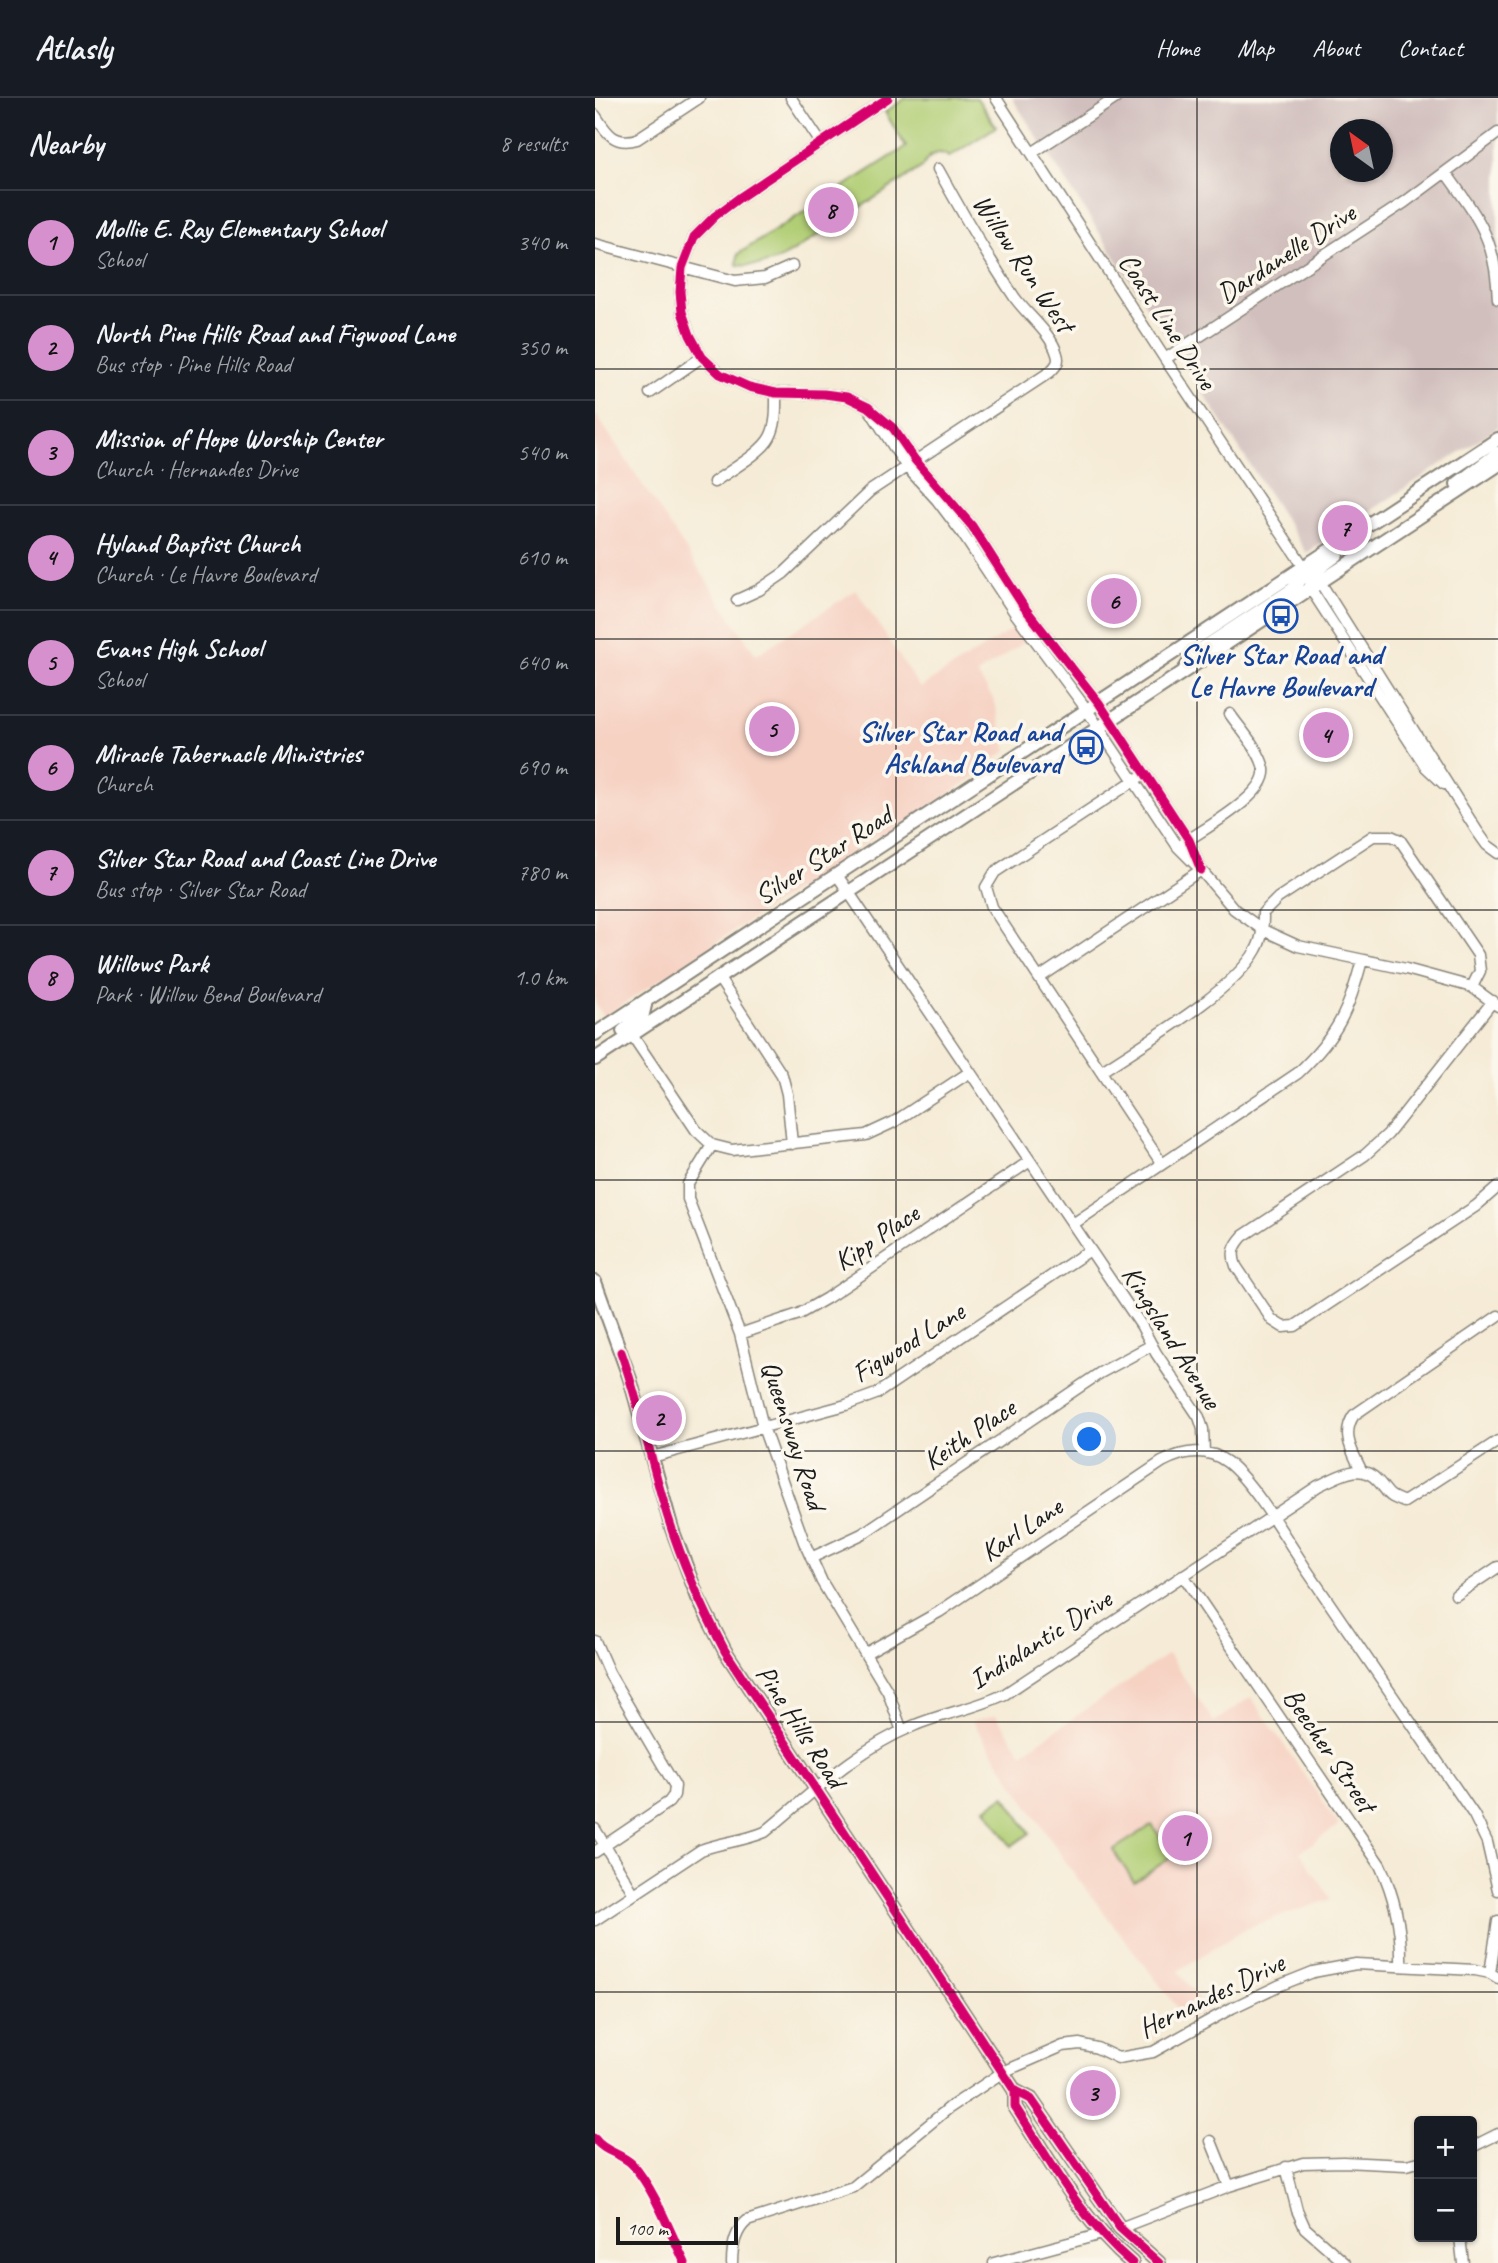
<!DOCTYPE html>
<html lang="en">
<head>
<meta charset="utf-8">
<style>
	body { margin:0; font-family:Caveat,sans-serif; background:#242831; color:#f1f3f6 }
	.controls { position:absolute; right:21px; bottom:21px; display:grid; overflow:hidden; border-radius:7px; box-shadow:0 2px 5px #0004 }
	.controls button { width:63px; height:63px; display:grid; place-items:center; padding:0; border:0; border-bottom:2px solid #363941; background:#171b24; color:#f1f3f6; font:35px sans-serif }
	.compass { position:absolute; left:735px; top:21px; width:63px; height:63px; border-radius:50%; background:#171b24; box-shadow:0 2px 5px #0004; rotate:327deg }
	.scale { position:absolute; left:21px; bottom:18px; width:122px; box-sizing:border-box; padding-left:7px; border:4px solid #1c1c1c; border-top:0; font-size:19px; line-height:24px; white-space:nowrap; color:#1c1c1c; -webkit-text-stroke:5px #fbf7ec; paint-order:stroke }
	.you { position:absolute; left:495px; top:1342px; width:24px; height:24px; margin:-18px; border:5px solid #fff; border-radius:50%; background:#1a73e8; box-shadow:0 0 0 10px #1a73e833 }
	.badge { display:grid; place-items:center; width:46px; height:46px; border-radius:50%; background:#d690ce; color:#111; font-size:23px; font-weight:700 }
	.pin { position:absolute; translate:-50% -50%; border:4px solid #fff; box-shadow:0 2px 7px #0006 }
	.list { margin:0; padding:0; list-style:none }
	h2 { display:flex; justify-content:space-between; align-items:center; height:91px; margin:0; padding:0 28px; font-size:30px }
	h2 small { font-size:23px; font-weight:400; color:#9ea1a6 }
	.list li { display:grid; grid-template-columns:46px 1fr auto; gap:21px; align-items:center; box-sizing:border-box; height:105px; padding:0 28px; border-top:2px solid #363941 }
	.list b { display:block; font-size:26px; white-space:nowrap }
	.list p { margin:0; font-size:23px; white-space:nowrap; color:#9ea1a6 }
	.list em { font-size:23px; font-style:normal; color:#9ea1a6 }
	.map { position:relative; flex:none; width:903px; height:2165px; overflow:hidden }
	header { display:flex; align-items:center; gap:42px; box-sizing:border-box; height:98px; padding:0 35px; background:#171b24; border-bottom:2px solid #363941 }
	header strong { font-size:33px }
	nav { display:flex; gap:38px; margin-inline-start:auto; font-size:24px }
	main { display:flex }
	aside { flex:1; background:#171b24 }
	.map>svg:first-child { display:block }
	.built { fill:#f6d2c3 }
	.industrial { fill:#d1bfbd; fill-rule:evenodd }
	.green { fill:#b1ce74; stroke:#667548; stroke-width:2 }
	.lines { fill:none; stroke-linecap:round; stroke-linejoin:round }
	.minor-casing { stroke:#888479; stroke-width:13 }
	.major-casing { stroke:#888479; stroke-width:16 }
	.minor { stroke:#fff; stroke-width:10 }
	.major { stroke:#fff; stroke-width:12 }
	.cycleway-casing { stroke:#fbf7ec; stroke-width:13 }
	.cycleway { stroke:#d6006c; stroke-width:9 }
	.grid { fill:none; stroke:#1c1c1c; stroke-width:2; stroke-opacity:0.55 }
	.labels { text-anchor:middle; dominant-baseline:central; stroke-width:7; stroke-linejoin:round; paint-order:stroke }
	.street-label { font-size:28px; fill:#1c1c1c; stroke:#fbf7ec }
	.transit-label { font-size:28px; font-weight:bold; fill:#164399; stroke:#fbf7ec }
</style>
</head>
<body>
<header>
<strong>Atlasly</strong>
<nav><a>Home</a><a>Map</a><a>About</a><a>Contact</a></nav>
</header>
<main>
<aside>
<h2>Nearby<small>8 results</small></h2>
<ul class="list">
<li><span class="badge">1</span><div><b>Mollie E. Ray Elementary School</b><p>School</p></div><em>340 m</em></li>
<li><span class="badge">2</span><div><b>North Pine Hills Road and Figwood Lane</b><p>Bus stop · Pine Hills Road</p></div><em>350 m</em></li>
<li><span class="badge">3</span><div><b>Mission of Hope Worship Center</b><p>Church · Hernandes Drive</p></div><em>540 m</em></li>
<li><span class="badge">4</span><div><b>Hyland Baptist Church</b><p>Church · Le Havre Boulevard</p></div><em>610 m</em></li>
<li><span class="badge">5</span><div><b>Evans High School</b><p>School</p></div><em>640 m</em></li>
<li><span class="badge">6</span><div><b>Miracle Tabernacle Ministries</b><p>Church</p></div><em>690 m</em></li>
<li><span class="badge">7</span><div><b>Silver Star Road and Coast Line Drive</b><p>Bus stop · Silver Star Road</p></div><em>780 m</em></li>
<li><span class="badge">8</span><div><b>Willows Park</b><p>Park · Willow Bend Boulevard</p></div><em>1.0 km</em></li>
</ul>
</aside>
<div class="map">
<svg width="903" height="2165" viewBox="0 0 903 2165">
	<rect width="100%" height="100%" fill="#fbf7ec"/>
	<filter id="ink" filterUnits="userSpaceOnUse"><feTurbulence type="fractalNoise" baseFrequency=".0143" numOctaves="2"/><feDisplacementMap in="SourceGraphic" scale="14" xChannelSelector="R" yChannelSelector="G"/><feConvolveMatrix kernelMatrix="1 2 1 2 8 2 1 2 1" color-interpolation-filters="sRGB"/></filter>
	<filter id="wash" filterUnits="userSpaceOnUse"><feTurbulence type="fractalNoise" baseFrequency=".00686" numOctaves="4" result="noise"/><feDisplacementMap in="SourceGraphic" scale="28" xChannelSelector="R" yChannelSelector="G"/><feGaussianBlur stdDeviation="1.57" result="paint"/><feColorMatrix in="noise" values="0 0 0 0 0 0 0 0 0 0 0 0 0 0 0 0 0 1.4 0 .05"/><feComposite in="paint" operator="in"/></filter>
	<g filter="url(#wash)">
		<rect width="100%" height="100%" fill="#f5ebd6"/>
		<path class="built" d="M0 315 161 557 261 492 325 590 419 530 430 544 382 576 399 602 412 653 382 673 384 676 284 741 282 738 9 919 0 905Z
			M573 1556 619 1624 656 1599 744 1727 705 1754 736 1801 651 1830 583 1873 612 1912 592 1922 476 1772 377 1623 401 1617 427 1655Z"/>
		<path class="industrial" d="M417 0H903V329L712 455ZM746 32H788V74H746Z"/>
		<path class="green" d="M311 0H382L401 29 354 59C343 50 333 58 327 69L194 156C176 166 163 169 142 167L143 156 311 49 290 14Z
			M410 1698 435 1735 416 1748 391 1710Z
			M557 1727 578 1758 539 1784 518 1752Z"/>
	</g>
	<g filter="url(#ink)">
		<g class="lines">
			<defs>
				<path id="minor" d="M196 0 226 45
					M293 0 144 100 120 118 99 139 87 170 85 194 87 214 95 237 107 259 125 276 154 289 181 295 229 296 252 299 273 309 298 330 320 362 377 428 429 509 504 605 594 742 606 772
					M401 0 570 261 709 469
					M0 17C11 34 19 48 42 41L104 0
					M437 55 521 0
					M851 75C884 121 901 142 903 201
					M0 146 140 183 170 180 197 168
					M570 261 810 104 903 35
					M55 295 107 259
					M275 312 311 368 342 402 367 435 420 515 492 612 583 749 606 772 639 811 668 832 703 848 811 871 877 889 903 908
					M119 384C134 373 167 355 175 339 182 326 181 310 181 295
					M725 484 882 733 892 747 903 755
					M715 490 831 669 849 686
					M142 502 164 492 189 475 275 393 455 274C461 268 465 264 462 256 456 235 433 218 420 200 392 158 367 115 343 71
					M543 680 400 774 391 789 397 809 567 1066
					M589 745C608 731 673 697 669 671 665 652 646 632 635 616
					M242 777 546 1227 561 1255 604 1319 608 1331 609 1354
					M123 879 187 977 192 996 197 1046
					M444 880 606 772
					M898 903 793 1036 770 1057 648 1138C639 1148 636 1155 641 1168L677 1222 688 1229 700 1228 881 1108 903 1089
					M37 937 101 1032 117 1047 137 1052 271 1037 299 1024 375 974
					M507 973C549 945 638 894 661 852 668 840 668 827 668 815L683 800 778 738H796L805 742 883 857 885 873 877 889
					M117 1047 93 1086V1101L145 1236 168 1329 209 1444 227 1484 293 1594 307 1633
					M478 1126 703 975C742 938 754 913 767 862
					M145 1236 204 1216 232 1200 435 1063
					M57 1359 251 1307 281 1296 495 1152
					M766 1372C757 1353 746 1336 759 1317L903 1218
					M216 1460 267 1436 505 1275 557 1247
					M588 1477 785 1767C800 1799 807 1832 806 1867
					M861 1497 903 1469
					M0 1543 14 1575 80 1688 79 1697 74 1704 0 1754
					M271 1555 344 1514 567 1364C588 1353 612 1349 632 1364 658 1384 692 1442 711 1471 767 1553 823 1635 879 1717L892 1744 903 1792
					M0 1731 39 1796
					M0 1822 106 1752C128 1744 149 1743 170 1734 216 1696 262 1651 318 1628 348 1615 380 1611 410 1596L723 1388C743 1379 766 1362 784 1384 795 1397 791 1397 809 1404L903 1343
					M895 1875 903 1823
					M616 2043 634 2088
					M877 2049 903 2036
					M691 2069 702 2112 710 2130 750 2165
					M525 2130 634 2088 708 2065 748 2064 811 2067 824 2064
					M865 2139 868 2165
					M137 2165C137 2150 140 2133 152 2123L258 2089 354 2010 408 1974 468 1948 485 1946 502 1950 523 1960 558 1954 637 1910 683 1888 718 1874 761 1866 880 1872 895 1875 903 1880
					M399 2165 507 2136"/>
				<path id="major" d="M862 386 903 355
					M715 490 722 472 742 457
					M590 571 599 556 698 491 709 477V469
					M28 933 48 916 51 903
					M0 936 903 341
					M0 961 903 367
					M0 1184 35 1281 77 1431 103 1500 130 1553 420 1993 436 2001 525 2130 564 2165
					M420 1993V2009C455 2063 487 2123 537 2165"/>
			</defs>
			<use href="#minor" class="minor-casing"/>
			<use href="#major" class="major-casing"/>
			<use href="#minor" class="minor"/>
			<use href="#major" class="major"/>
			<defs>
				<path id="cycleway" d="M293 0 144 100 120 118 99 139 87 170 85 194 87 214 95 237 107 259 125 276 154 289 181 295 229 296 252 299 273 309 298 330 320 362 377 428 429 509 504 605 594 742 606 772
					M26 1254C43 1301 53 1350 67 1399 82 1453 104 1504 130 1553L420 1993 436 2001 525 2130 564 2165
					M420 1993V2009C455 2063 487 2123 537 2165
					M0 2041C9 2054 26 2055 37 2066 60 2092 75 2134 90 2165"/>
			</defs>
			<use href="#cycleway" class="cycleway-casing"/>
			<use href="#cycleway" class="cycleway"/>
		</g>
	</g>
	<path class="grid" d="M301 0V2165M602 0V2165M0 271H903M0 541H903M0 812H903M0 1082H903M0 1353H903M0 1624H903M0 1894H903"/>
	<defs>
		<symbol id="bus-ring" viewBox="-11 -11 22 22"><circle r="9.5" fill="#fbf7ec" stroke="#1a4fb4" stroke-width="1.5"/><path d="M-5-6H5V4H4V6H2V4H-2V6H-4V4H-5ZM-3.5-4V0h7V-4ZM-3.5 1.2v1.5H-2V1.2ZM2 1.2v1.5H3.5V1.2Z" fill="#1a4fb4"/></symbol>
	</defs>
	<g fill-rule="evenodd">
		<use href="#bus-ring" x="667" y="499" width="38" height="38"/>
		<use href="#bus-ring" x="472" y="630" width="38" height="38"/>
	</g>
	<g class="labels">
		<g class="street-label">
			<text transform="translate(691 155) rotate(-33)">Dardanelle Drive</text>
			<text transform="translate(429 165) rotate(56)">Willow Run West</text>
			<text transform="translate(573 223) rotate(57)">Coast Line Drive</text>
			<text transform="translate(228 757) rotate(-33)">Silver Star Road</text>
			<text transform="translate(281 1139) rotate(-34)">Kipp Place</text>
			<text transform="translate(577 1239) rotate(58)">Kingsland Avenue</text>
			<text transform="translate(313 1244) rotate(-32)">Figwood Lane</text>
			<text transform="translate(374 1336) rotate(-34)">Keith Place</text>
			<text transform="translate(199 1337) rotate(72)">Queensway Road</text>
			<text transform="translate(426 1431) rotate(-34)">Karl Lane</text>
			<text transform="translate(445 1541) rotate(-32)">Indialantic Drive</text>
			<text transform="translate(206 1628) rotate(57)">Pine Hills Road</text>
			<text transform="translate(735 1652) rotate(56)">Beecher Street</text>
			<text transform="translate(616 1897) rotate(-26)">Hernandes Drive</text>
		</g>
		<g class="transit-label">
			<text x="686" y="556">Silver Star Road and<tspan x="686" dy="32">Le Havre Boulevard</tspan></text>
			<text x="466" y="633" text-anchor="end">Silver Star Road and<tspan x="466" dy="32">Ashland Boulevard</tspan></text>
		</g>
	</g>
</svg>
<div class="controls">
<button>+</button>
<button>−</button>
</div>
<svg class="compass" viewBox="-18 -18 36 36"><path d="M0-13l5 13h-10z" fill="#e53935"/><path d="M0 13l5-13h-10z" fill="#9ea1a6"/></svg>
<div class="scale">100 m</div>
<div class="you"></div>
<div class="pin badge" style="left:590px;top:1740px">1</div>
<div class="pin badge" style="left:64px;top:1320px">2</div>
<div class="pin badge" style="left:498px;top:1995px">3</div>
<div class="pin badge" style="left:731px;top:637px">4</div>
<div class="pin badge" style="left:177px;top:631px">5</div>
<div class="pin badge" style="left:519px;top:503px">6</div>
<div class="pin badge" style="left:750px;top:430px">7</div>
<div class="pin badge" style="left:236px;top:112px">8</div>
</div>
</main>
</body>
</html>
